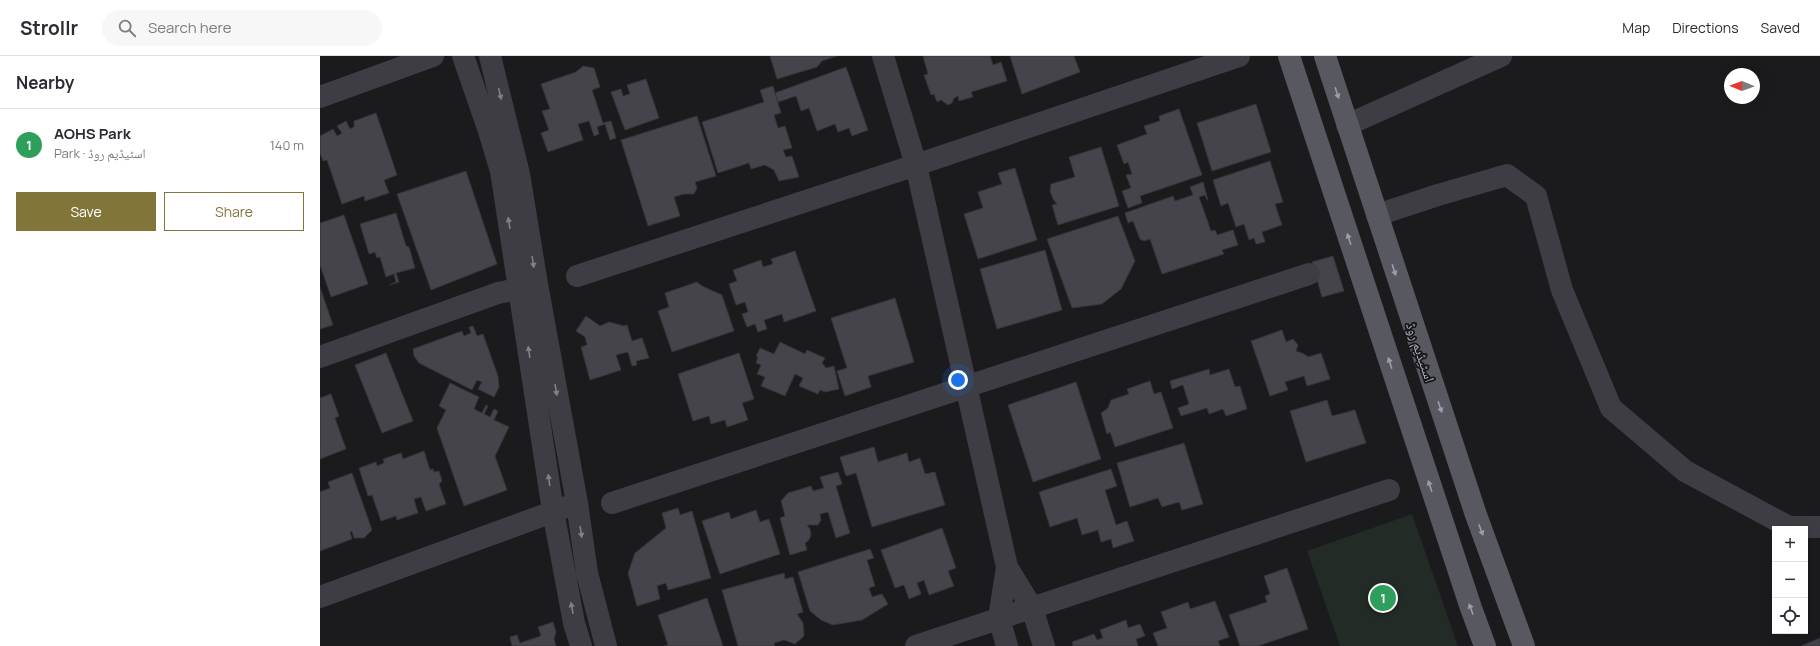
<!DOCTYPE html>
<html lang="en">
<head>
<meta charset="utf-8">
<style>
	body { margin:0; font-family:Manrope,"Noto Naskh Arabic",sans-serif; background:#f7f7f7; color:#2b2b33 }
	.controls { position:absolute; right:12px; bottom:12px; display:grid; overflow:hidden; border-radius:0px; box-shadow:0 4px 16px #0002 }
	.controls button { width:36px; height:36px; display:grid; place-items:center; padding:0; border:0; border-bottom:1px solid #e1e1e2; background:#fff; color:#2b2b33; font:20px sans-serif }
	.compass { position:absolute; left:1404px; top:12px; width:36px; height:36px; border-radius:50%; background:#fff; box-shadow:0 4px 16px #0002; rotate:271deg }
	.you { position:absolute; left:638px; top:324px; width:14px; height:14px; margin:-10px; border:3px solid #fff; border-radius:50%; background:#1a73e8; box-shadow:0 0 0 6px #1a73e833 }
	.badge { display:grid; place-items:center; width:26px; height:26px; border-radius:50%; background:#82753a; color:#fff; font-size:13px; font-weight:700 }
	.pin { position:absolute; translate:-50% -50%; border:2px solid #fff; box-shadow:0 1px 4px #0006 }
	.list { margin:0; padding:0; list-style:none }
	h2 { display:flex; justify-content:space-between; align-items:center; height:52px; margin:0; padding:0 16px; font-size:17px }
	h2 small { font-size:13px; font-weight:400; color:#7c7c81 }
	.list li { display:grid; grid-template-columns:26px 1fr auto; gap:12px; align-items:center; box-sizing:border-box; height:72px; padding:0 16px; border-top:1px solid #e1e1e2 }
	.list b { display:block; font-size:15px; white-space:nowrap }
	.list p { margin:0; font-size:13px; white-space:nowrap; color:#7c7c81 }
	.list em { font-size:13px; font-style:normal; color:#7c7c81 }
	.actions { display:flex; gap:8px; padding:12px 16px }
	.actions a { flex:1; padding:9px 0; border:1px solid #82753a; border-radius:0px; text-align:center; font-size:14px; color:#82753a }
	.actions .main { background:#82753a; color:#fff }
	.icon { flex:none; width:22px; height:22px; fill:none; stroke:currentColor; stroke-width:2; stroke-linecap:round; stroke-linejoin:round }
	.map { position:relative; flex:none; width:1500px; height:590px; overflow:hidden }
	header { display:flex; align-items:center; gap:24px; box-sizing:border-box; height:56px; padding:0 20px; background:#fff; border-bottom:1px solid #e1e1e2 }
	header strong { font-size:19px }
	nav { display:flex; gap:22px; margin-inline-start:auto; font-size:14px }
	.search { width:280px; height:36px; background:#f7f7f7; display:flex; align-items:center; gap:10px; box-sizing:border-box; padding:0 14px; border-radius:22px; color:#7c7c81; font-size:15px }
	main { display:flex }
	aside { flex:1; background:#fff }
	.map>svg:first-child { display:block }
	.green { fill:#222b25 }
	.building { fill:#45444a; stroke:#353438 }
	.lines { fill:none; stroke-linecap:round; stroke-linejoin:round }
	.minor { stroke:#3e3d43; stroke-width:22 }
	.major { stroke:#585860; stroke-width:22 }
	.oneway { fill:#9c9eaa }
	.oneway2 { fill:#81818c }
	.labels { text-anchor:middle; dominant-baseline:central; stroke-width:3.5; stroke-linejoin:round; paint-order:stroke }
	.street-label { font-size:14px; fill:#adafbc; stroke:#161518 }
</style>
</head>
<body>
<header>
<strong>Strollr</strong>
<div class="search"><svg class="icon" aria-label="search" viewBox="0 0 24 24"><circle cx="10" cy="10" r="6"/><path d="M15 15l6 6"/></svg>Search here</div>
<nav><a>Map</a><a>Directions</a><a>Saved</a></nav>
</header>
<main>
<aside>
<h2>Nearby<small></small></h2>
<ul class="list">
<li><span class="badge" style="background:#2e9e5b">1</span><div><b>AOHS Park</b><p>Park · اسٹیڈیم روڈ</p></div><em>140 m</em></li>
</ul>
<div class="actions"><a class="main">Save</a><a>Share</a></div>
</aside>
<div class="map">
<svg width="1500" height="590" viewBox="0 0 1500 590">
	<rect width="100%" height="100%" fill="#1b1a1d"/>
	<path class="green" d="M1092 458 1138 590H1020L987 495Z"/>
	<path class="building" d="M450 0H517L502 5 497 11 457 23Z
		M603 0H670L673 9 681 6 687 25 651 36 653 41 639 45 638 40 634 42 632 47 628 49 621 44 617 46 614 38 611 39 604 19 608 18Z
		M690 0H754L760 16 702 38Z
		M263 10 274 12 280 31 272 34 283 67 291 65 296 82 290 84 285 68 277 71 279 78 274 80 269 65 258 68 263 84 228 96 221 77 229 74 222 55 230 53 221 28 256 16Z
		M526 11 548 74 532 80 529 72 518 76 515 68 497 75 489 52 481 55 476 40 458 46 455 37Z
		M326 23 339 62 305 74 291 36 301 33 303 40 310 38 307 29Z
		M453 30 461 57 454 59 458 72 465 70 472 92 463 94 466 101 472 100 479 121 459 125 454 114 445 109 431 113 429 107 398 117 382 66 444 46 440 34Z
		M936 48 951 96 892 115 877 67Z
		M859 53 882 119 820 140 822 147 808 152 802 135 811 132 806 119 812 118 808 106 804 108 797 89 827 78 824 70 840 65 839 60Z
		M56 57 77 119 64 124 69 137 45 145 44 140 22 148 7 104 3 105 0 97V80L13 73 17 80 22 77 17 70 26 65 30 73 34 71V65Z
		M377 60 396 120 375 126 377 132 374 138H364L354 141 360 160 328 170 301 84Z
		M781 91 799 150 738 169 732 149 737 148 733 143 730 135 731 128 755 121 749 101Z
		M950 105 963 146 955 148 962 169 942 176 945 186 936 188 934 182 929 184 924 168 916 171 908 147 901 150 893 124Z
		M695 112 717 184 658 203 644 158 663 152 658 136 682 128 678 117Z
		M146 115 177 208 111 234 77 138Z
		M883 126 888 144H887L885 139 879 141 891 175 895 174 897 179 913 174 918 189 902 194 904 198 842 218 830 183 824 185 820 183 813 165 808 167 805 157 853 140 855 145 873 139 870 131Z
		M76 157 86 190 89 191 95 212 76 217 79 226 70 229 76 226 74 218 66 221 60 201 57 202 55 196 49 198 40 168Z
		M24 159 48 228 11 241 0 209V167Z
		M798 160 815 205 801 233 782 248 752 252 727 183Z
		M725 194 742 254 677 273 660 213Z
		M475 195 496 255 464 266 462 258 444 264 447 273 438 276 435 268 427 271 422 258 428 256 425 246 416 249 409 228 417 225 413 214 441 204 443 211 453 208 451 203Z
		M1013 200 1024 235 1002 241 992 206Z
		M377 226 382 230 402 239 414 275 352 296 338 255 349 251 345 237Z
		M0 231 13 269 0 273Z
		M575 242 594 306 548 320 551 331 525 340 517 315 527 312 511 262Z
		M266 260 280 270 289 266 304 270 307 269 312 285 322 282 329 302 316 305 317 309 312 310 308 296 296 299 301 314 270 324 261 291 267 289 265 281 256 275Z
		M153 270 157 280 163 278 178 320 179 331 174 341 158 333 162 326 157 324 152 334 99 307 94 300 93 293 142 275 144 280 151 277 149 271Z
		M962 274 966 286 973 283 978 289 976 295 984 298 988 301 1001 297 1010 323 987 330 984 320 965 326 968 334 950 340 931 285Z
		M460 286 485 298 487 294 505 302 502 307 506 312 514 310 519 333 505 336 500 334 498 338 479 330 483 322 475 318 465 340 441 330 445 321 437 318 441 309 436 307 438 301 436 300 440 292 454 298Z
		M66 297 93 365 62 377 35 309Z
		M419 297 434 343 422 347 428 364 407 371 405 364 391 368 389 360 373 365 358 318Z
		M889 313 890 319 909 313 915 331 920 330 927 353 906 360 903 353 889 358 887 352 861 360 858 352 869 348 863 329 852 333 850 325Z
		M830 325 834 338 841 336 853 372 795 391 790 376 787 378 781 357 788 352 791 344 809 338 807 333Z
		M756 326 781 403 713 426 688 349Z
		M130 327 159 341 154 353 162 357 166 349 168 350 164 358 170 361 174 353 178 355 174 364 189 371 175 400 187 434 144 450 117 372 126 354 119 350Z
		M11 338 19 360 15 362 26 393 0 403V342Z
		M1007 344 1012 360 1035 354 1046 387 986 406 970 355Z
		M864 387 883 448 862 454 859 446 842 451 838 442 810 451 797 407Z
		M554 391 558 406 587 397 589 406 600 402 605 418 615 416 625 449 552 471 536 417 526 420 520 401Z
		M104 395 110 414 113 413 114 416 119 415 122 425 119 428 126 448 106 455 101 441 94 443 98 457 77 464 76 460 61 465 52 439 48 440 39 412 56 406 57 410 64 407 63 403 81 397 83 403Z
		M791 413 797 430 785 434 796 469 807 465 814 485 793 492 791 483 781 486 778 474 762 479 757 462 730 471 719 436Z
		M518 416 522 428 516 430 530 477 516 482 508 456 500 458 501 464 498 469H487L490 473 491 479 489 484 485 487 487 494 470 499 460 462 465 460 461 445 468 437 491 430 493 435 504 432 500 421Z
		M32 417 52 474 44 482H34L32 475 30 476 32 483 0 495V436L10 432 8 426Z
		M358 452 360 459 372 455 391 522 348 534 346 527 337 530 340 543 317 550 308 517 315 497 346 472 342 457Z
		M436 454 440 466 449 463 460 498 400 518 382 465 409 456 411 463Z
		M622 472 636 512 628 515 634 530 609 539 604 524 597 527 601 538 589 543 584 529 575 532 561 494Z
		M550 493 554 502 547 504 555 530 549 532 552 541 562 538 568 548 542 564 513 569 501 564 490 555 478 516Z
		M967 512 988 573 938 590H920L909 559 947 546 945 540 950 538 944 520Z
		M464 517 465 523 473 521 483 556 477 558 483 567 484 580 475 588 464 584 454 587 455 590H418L402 534Z
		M387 542 403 590H344L348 589 338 559Z
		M895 545 909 581 898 585 900 590H838L833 577 847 572 841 556 868 546 870 553Z
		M806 564 808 572 820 568 825 580 816 583 818 590H753L752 586 774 578 777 584 783 582 780 574Z
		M233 566 236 576 234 583 236 590H192L190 581 197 579 200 587 221 580 218 571Z
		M1500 582V590H1481Z"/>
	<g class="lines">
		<path class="minor" d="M143 0 169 75 181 115 233 455 254 567 261 590
			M170 0 199 118 217 228 257 447 267 517 286 590
			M563 0 596 109 687 511 712 552 724 590
			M0 41 113 0
			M1027 69 1181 0
			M1057 159 1118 139 1187 119 1216 140 1242 234 1291 352 1365 415 1469 471H1500
			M257 220 596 109 919 0
			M0 301 178 237 215 229
			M292 447 989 218
			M687 511 679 562 687 590
			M0 541 246 451
			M596 590 1069 434"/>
		<path class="major" d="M969 0 1151 552 1165 590
			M1005 0 1156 459 1204 590"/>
	</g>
	<defs><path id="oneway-solid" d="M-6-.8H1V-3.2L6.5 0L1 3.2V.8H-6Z"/></defs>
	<g class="oneway">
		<use href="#oneway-solid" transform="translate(1017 37) rotate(72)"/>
		<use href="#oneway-solid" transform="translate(1029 183) rotate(-108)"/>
		<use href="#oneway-solid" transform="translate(1074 214) rotate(72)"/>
		<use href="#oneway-solid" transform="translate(1070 307) rotate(-108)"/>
		<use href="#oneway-solid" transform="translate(1120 351) rotate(71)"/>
		<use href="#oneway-solid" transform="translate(1110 430) rotate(-108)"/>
		<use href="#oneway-solid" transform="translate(1161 474) rotate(70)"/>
		<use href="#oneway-solid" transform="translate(1151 553) rotate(-110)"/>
	</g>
	<g class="oneway2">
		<use href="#oneway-solid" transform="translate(180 38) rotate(77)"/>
		<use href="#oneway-solid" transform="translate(189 167) rotate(-99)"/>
		<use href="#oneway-solid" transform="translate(213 206) rotate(81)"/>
		<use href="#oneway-solid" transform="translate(209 296) rotate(-98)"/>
		<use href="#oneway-solid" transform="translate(236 334) rotate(80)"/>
		<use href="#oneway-solid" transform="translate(229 424) rotate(-98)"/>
		<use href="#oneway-solid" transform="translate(261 476) rotate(81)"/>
		<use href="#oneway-solid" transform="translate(252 552) rotate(-101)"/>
	</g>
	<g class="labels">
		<g class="street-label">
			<text transform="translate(1101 296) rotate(71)">اسٹیڈیم روڈ</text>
		</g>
	</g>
</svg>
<div class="controls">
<button>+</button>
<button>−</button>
<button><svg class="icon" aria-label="locate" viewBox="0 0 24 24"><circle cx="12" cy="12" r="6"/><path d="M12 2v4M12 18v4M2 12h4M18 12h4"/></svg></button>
</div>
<svg class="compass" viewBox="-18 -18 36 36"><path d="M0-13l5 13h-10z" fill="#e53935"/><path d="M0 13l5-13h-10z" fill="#7c7c81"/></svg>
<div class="you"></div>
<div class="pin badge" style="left:1063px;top:542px;background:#2e9e5b">1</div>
</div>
</main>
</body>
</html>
